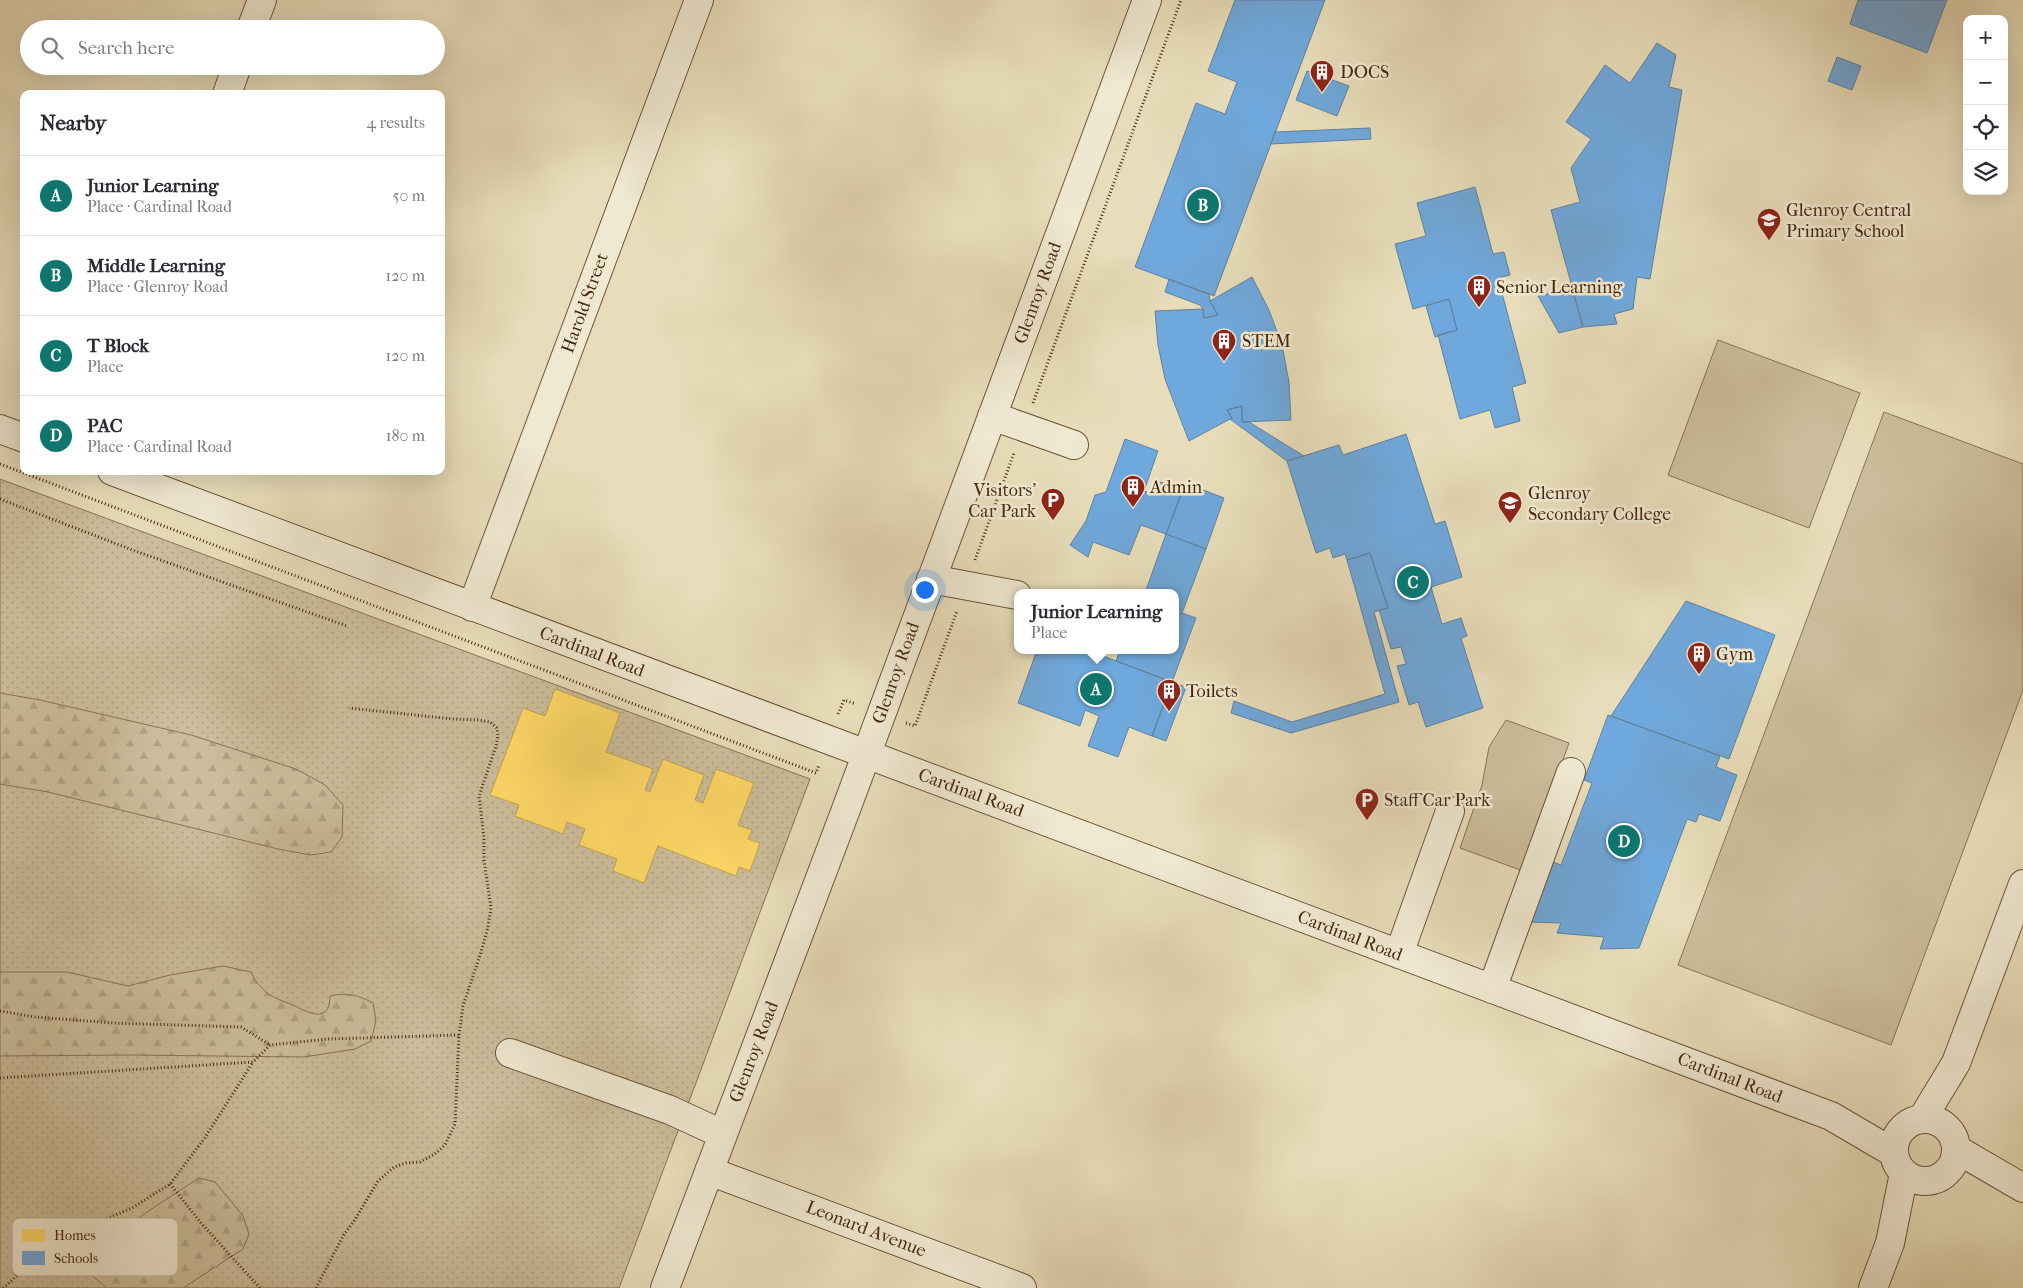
<!DOCTYPE html>
<html lang="en">
<head>
<meta charset="utf-8">
<style>
	body { margin:0; font-family:"IM FELL French Canon",serif; background:#f7f7f7; color:#2b2b33 }
	.controls { position:absolute; right:15px; top:15px; display:grid; overflow:hidden; border-radius:10px; box-shadow:0 5px 20px #0002 }
	.controls button { width:45px; height:45px; display:grid; place-items:center; padding:0; border:0; border-bottom:1px solid #e1e1e2; background:#fff; color:#2b2b33; font:25px sans-serif }
	.you { position:absolute; left:924px; top:589px; width:18px; height:18px; margin:-12px; border:4px solid #fff; border-radius:50%; background:#1a73e8; box-shadow:0 0 0 8px #1a73e833 }
	.badge { display:grid; place-items:center; width:32px; height:32px; border-radius:50%; background:#0f766e; color:#fff; font-size:16px; font-weight:700 }
	.pin { position:absolute; translate:-50% -50%; border:2px solid #fff; box-shadow:0 1px 5px #0006 }
	.popup { position:absolute; left:1014px; top:589px; width:165px; height:65px; box-sizing:border-box; display:grid; place-content:center; border-radius:10px; background:#fff; filter:drop-shadow(0 1px 4px #0005); font-size:16px; white-space:nowrap; color:#7c7c81 }
	.popup b { font-size:19px; color:#2b2b33 }
	.popup::after { content:''; position:absolute; left:50%; top:100%; margin-left:-10px; border:10px solid transparent; border-top-color:#fff }
	.list { margin:0; padding:0; list-style:none }
	h2 { display:flex; justify-content:space-between; align-items:center; height:65px; margin:0; padding:0 20px; font-size:21px }
	h2 small { font-size:16px; font-weight:400; color:#7c7c81 }
	.list li { display:grid; grid-template-columns:32px 1fr auto; gap:15px; align-items:center; box-sizing:border-box; height:80px; padding:0 20px; border-top:1px solid #e1e1e2 }
	.list b { display:block; font-size:19px; white-space:nowrap }
	.list p { margin:0; font-size:16px; white-space:nowrap; color:#7c7c81 }
	.list em { font-size:16px; font-style:normal; color:#7c7c81 }
	.icon { flex:none; width:28px; height:28px; fill:none; stroke:currentColor; stroke-width:2; stroke-linecap:round; stroke-linejoin:round }
	.map { position:relative; flex:none; width:2023px; height:1288px; overflow:hidden }
	.search { position:absolute; background:#fff; box-shadow:0 5px 20px #0002; left:20px; top:20px; width:425px; height:55px; display:flex; align-items:center; gap:12px; box-sizing:border-box; padding:0 18px; border-radius:28px; color:#7c7c81; font-size:19px }
	.panel { position:absolute; background:#fff; box-shadow:0 5px 20px #0002; left:20px; top:90px; width:425px; height:385px; border-radius:10px }
	.map>svg:first-child { display:block }
	.grass { fill:url(#grass-dots); stroke:#887354 }
	.forest { fill:url(#forest-firs); stroke:#887354 }
	.garden { fill:#ccbe9c; stroke:#887354 }
	.homes { fill:#ffd966; stroke:#c7a44b }
	.schools { fill:#6fa8dc; stroke:#62829e }
	.lines { fill:none; stroke-linecap:round; stroke-linejoin:round }
	.minor-casing { stroke:#6e5538; stroke-width:30 }
	.path { stroke:#45280c; stroke-width:3; stroke-dasharray:1 2.5; stroke-linecap:butt }
	.minor { stroke:#f0e9d2; stroke-width:28 }
	.labels { text-anchor:middle; dominant-baseline:central; stroke-width:5; stroke-linejoin:round; paint-order:stroke }
	.poi-label { font-size:18px; fill:#45280c; stroke:#f0e9d2; text-anchor:start }
	.street-label { font-size:18px; fill:#45280c; stroke:#f0e9d2 }
	.key { fill:#f0e9d2; stroke:#bdaf97; stroke-width:1 }
	.key-label { font-size:14px; fill:#45280c }
</style>
</head>
<body>
<div class="map">
<svg width="2023" height="1288" viewBox="0 0 2023 1288">
	<defs>
		<pattern id="grass-dots" width="8" height="8" patternUnits="userSpaceOnUse" patternTransform="scale(1.25)"><rect width="8" height="8" fill="#ccbe9c"/><path d="M2 2h.1M6 6h.1" fill="none" stroke="#b1a385" stroke-width="1.8" stroke-linecap="round"/></pattern>
		<pattern id="forest-firs" width="22" height="20" patternUnits="userSpaceOnUse" patternTransform="scale(1.25)"><rect width="22" height="20" fill="#ccbe9c"/><path d="M5 1l3.5 6h-7zM16 11l3.5 6h-7z" fill="#b1a385"/></pattern>
	</defs>
	<rect width="100%" height="100%" fill="#e8ddba"/>
	<filter id="stains"><feTurbulence type="fractalNoise" baseFrequency=".004" numOctaves="4"/><feColorMatrix values="0 0 0 0 .2 0 0 0 0 .09 0 0 0 0 .02 0 0 0 .5 -.17"/></filter>
	<radialGradient id="worn" r=".72"><stop offset=".6" stop-color="#630" stop-opacity="0"/><stop offset="1" stop-color="#630" stop-opacity=".3"/></radialGradient>
	<path class="grass" d="M0 479 810 779 619 1288H0Z"/>
	<path class="forest" d="M0 693 40 700 191 735 296 769 325 785 343 805 342 837 331 852 311 855 278 849 48 792 0 784Z
		M223 966 251 972C254 978 257 984 262 988 271 998 281 1000 293 1005 307 1012 330 1025 330 996 347 992 358 995 373 1003L376 1021 371 1041 355 1049 304 1057 132 1055 0 1056V972H67L128 986 170 975Z
		M199 1178 215 1182 243 1216 249 1234 243 1249 183 1288H107L91 1275 93 1253 147 1212Z"/>
	<path class="garden" d="M1718 340 1860 393 1809 528 1668 475Z
		M1884 412 2023 464V690L1891 1045 1678 965Z
		M1506 720 1569 743 1523 871 1460 848 1482 785 1489 747Z"/>
	<path class="homes" d="M555 689 620 713 606 752 653 769 645 790 650 792 663 759 704 775 695 800 703 803 716 769 754 783 738 825 752 830 748 839 760 843 750 871 739 867 736 876 658 846 644 883 613 871 617 859 579 845 585 829 567 822 563 834 515 816 519 805 490 795 523 708 545 716Z"/>
	<path class="schools" d="M1235 0H1325L1214 296 1135 267 1196 103 1225 114 1237 82 1208 71Z
		M1858 0H1947L1927 53 1850 24Z
		M1657 43 1676 55 1669 87 1682 90 1650 279 1637 277 1633 309 1614 314 1617 324 1583 327 1551 210 1580 202 1571 168 1591 139 1566 122 1605 65 1630 83Z
		M1837 57 1861 66 1852 90 1828 81Z
		M1307 71 1349 86 1337 116 1296 100Z
		M1370 128 1371 139 1271 144 1275 132Z
		M1475 187 1493 254 1504 252 1510 275 1498 278 1526 383 1512 387 1520 421 1495 428 1490 410 1460 419 1438 335 1457 330 1449 299 1413 309 1395 244 1426 236 1417 203Z
		M1252 277 1269 310 1282 345 1289 382 1291 420 1242 422V406L1227 410 1232 418 1189 441 1165 379 1158 345 1155 311 1203 309 1204 318 1218 315 1210 301Z
		M1169 279 1209 294 1210 301 1218 315 1204 318 1203 309 1200 305 1165 292Z
		M1572 288 1583 327 1559 333 1538 296Z
		M1449 299 1457 330 1435 337 1426 306Z
		M1242 406V422H1249L1304 456 1287 461 1230 419 1232 418 1227 410Z
		M1406 434 1435 524 1445 521 1462 577 1431 587 1442 624 1461 618 1467 636 1461 638 1483 708 1426 727 1418 702 1409 705 1397 666 1406 664 1401 647 1391 649 1379 610 1388 608 1370 553 1347 560 1345 554 1333 558 1330 548 1316 553 1287 461 1339 445 1343 455Z
		M1125 439 1158 451 1144 491 1153 494 1157 481 1183 490 1166 534 1141 525 1129 555 1093 542 1088 557 1070 545 1086 521 1095 495 1106 492Z
		M1185 483 1224 498 1206 549 1166 534Z
		M1166 534 1206 549 1182 613 1196 618 1172 682 1116 661 1120 650H1175V593H1145Z
		M1370 553 1388 608 1374 612 1399 702 1291 733 1231 713 1234 701 1292 722 1385 694 1347 560Z
		M1686 601 1775 635 1729 759 1611 716Z
		M1037 650H1087L1172 682 1152 736 1129 727 1118 757 1088 746 1099 716 1085 710 1080 726 1018 703Z
		M1172 682 1186 687 1166 741 1152 736Z
		M1608 715 1720 756 1716 767 1737 775 1720 821 1699 814 1696 822 1687 819 1639 948 1600 949 1604 937 1557 933 1561 923 1526 922 1548 860 1561 865 1592 783 1584 780Z"/>
	<g class="lines">
		<defs>
			<path id="minor" d="M251 29 262 0
				M227 94 237 66
				M992 416 1074 445
				M0 429 24 438
				M112 471 1831 1116 1894 1153
				M931 579 1017 595
				M472 607 699 0
				M1399 954 1450 811
				M1492 989 1571 772
				M510 1053 670 1110 722 1134
				M1894 1150a31 31 0 1 1 62 0a31 31 0 1 1-62 0Z
				M1922 1119 1956 1063 2023 884
				M1956 1149 2023 1188
				M709 1171 1022 1288
				M665 1288 845 812 1147 0
				M1873 1288 1890 1243 1904 1173"/>
		</defs>
		<use href="#minor" class="minor-casing"/>
		<path class="path" d="M1033 403 1181 0
			M0 464 816 773 819 765
			M0 499 135 551 347 626
			M975 560 1014 453
			M838 714 844 700 856 704
			M906 723 915 726 957 611
			M0 1011 35 1017 113 1023 241 1027 270 1045
			M0 1078 253 1062 270 1045 328 1039 459 1035
			M170 1184 201 1223 260 1288
			M3 1288 45 1251 70 1234 132 1208 170 1184 204 1139 253 1062
			M316 1288 343 1236 354 1221 378 1181 394 1167 406 1163 420 1162 435 1154 445 1145 455 1124 459 1035 463 1006 481 952 488 927 491 908 484 860V838L479 796 496 746 498 736 497 728 490 722 479 720 453 719 349 708"/>
		<use href="#minor" class="minor"/>
	</g>
	<defs>
		<symbol id="building-pin" viewBox="-11 -11 22 30"><path d="M0 17L-7.5 6A9.5 9.5 0 1 1 7.5 6Z" fill="#8f2418" stroke="#f0e9d2"/><path d="M-4-6H4V6H1V3H-1V6H-4ZM-2.5-4.3h1.7v1.8h-1.7ZM.8-4.3h1.7v1.8H.8ZM-2.5-1h1.7V.8h-1.7ZM.8-1h1.7V.8H.8Z" fill="#fff"/></symbol>
		<symbol id="school-pin" viewBox="-11 -11 22 30"><path d="M0 17L-7.5 6A9.5 9.5 0 1 1 7.5 6Z" fill="#8f2418" stroke="#f0e9d2"/><path d="M0-5L7-2L0 1L-7-2ZM-4 1L0 2.5L4 1V4Q0 6-4 4Z" fill="#fff"/></symbol>
		<symbol id="parking-pin" viewBox="-11 -11 22 30"><path d="M0 17L-7.5 6A9.5 9.5 0 1 1 7.5 6Z" fill="#8f2418" stroke="#f0e9d2"/><path d="M-3.5-5.5H1a3.5 3.5 0 0 1 0 7H-1V5.5H-3.5ZM-1-3.4V-.6H.8a1.4 1.4 0 0 0 0-2.8Z" fill="#fff"/></symbol>
	</defs>
	<g fill-rule="evenodd">
		<use href="#building-pin" x="1308" y="58" width="28" height="38"/>
		<use href="#school-pin" x="1755" y="206" width="28" height="38"/>
		<use href="#building-pin" x="1465" y="273" width="28" height="38"/>
		<use href="#building-pin" x="1210" y="327" width="28" height="38"/>
		<use href="#building-pin" x="1119" y="473" width="28" height="38"/>
		<use href="#parking-pin" x="1039" y="486" width="28" height="38"/>
		<use href="#school-pin" x="1496" y="489" width="28" height="38"/>
		<use href="#building-pin" x="1685" y="640" width="28" height="38"/>
		<use href="#building-pin" x="1155" y="677" width="28" height="38"/>
		<use href="#parking-pin" x="1353" y="786" width="28" height="38"/>
	</g>
	<g class="labels">
		<g class="poi-label">
			<text x="1340" y="72">DOCS</text>
			<text x="1786" y="210">Glenroy Central<tspan x="1786" dy="21">Primary School</tspan></text>
			<text x="1496" y="287">Senior Learning</text>
			<text x="1242" y="341">STEM</text>
			<text x="1150" y="487">Admin</text>
			<text x="1036" y="490" text-anchor="end">Visitors'<tspan x="1036" dy="21">Car Park</tspan></text>
			<text x="1528" y="493">Glenroy<tspan x="1528" dy="21">Secondary College</tspan></text>
			<text x="1716" y="654">Gym</text>
			<text x="1186" y="691">Toilets</text>
			<text x="1384" y="800">Staff Car Park</text>
		</g>
		<g class="street-label">
			<text transform="translate(1038 293) rotate(-70)">Glenroy Road</text>
			<text transform="translate(585 303) rotate(-70)">Harold Street</text>
			<text transform="translate(592 652) rotate(21)">Cardinal Road</text>
			<text transform="translate(896 673) rotate(-70)">Glenroy Road</text>
			<text transform="translate(971 793) rotate(20)">Cardinal Road</text>
			<text transform="translate(1350 936) rotate(21)">Cardinal Road</text>
			<text transform="translate(754 1052) rotate(-69)">Glenroy Road</text>
			<text transform="translate(1730 1078) rotate(21)">Cardinal Road</text>
			<text transform="translate(866 1229) rotate(21)">Leonard Avenue</text>
		</g>
	</g>
	<rect x="12" y="1218" width="166" height="58" rx="8" class="key"/>
	<rect x="22" y="1229" width="23" height="13" fill="#ffd966"/>
	<rect x="22" y="1251" width="23" height="14" fill="#6fa8dc"/>
	<g class="key-label">
		<text x="54" y="1240">Homes</text>
		<text x="54" y="1263">Schools</text>
	</g>
	<rect width="100%" height="100%" filter="url(#stains)"/>
	<rect width="100%" height="100%" fill="url(#worn)"/>
</svg>
<div class="controls">
<button>+</button>
<button>−</button>
<button><svg class="icon" aria-label="locate" viewBox="0 0 24 24"><circle cx="12" cy="12" r="6"/><path d="M12 2v4M12 18v4M2 12h4M18 12h4"/></svg></button>
<button><svg class="icon" aria-label="layers" viewBox="0 0 24 24"><path d="M12 4l9 5-9 5-9-5zM3 14l9 5 9-5"/></svg></button>
</div>
<div class="you"></div>
<div class="pin badge" style="left:1096px;top:689px">A</div>
<div class="popup"><b>Junior Learning</b>Place</div>
<div class="pin badge" style="left:1203px;top:205px">B</div>
<div class="pin badge" style="left:1413px;top:582px">C</div>
<div class="pin badge" style="left:1624px;top:841px">D</div>
<div class="search"><svg class="icon" aria-label="search" viewBox="0 0 24 24"><circle cx="10" cy="10" r="6"/><path d="M15 15l6 6"/></svg>Search here</div>
<section class="panel">
<h2>Nearby<small>4 results</small></h2>
<ul class="list">
<li><span class="badge">A</span><div><b>Junior Learning</b><p>Place · Cardinal Road</p></div><em>50 m</em></li>
<li><span class="badge">B</span><div><b>Middle Learning</b><p>Place · Glenroy Road</p></div><em>120 m</em></li>
<li><span class="badge">C</span><div><b>T Block</b><p>Place</p></div><em>120 m</em></li>
<li><span class="badge">D</span><div><b>PAC</b><p>Place · Cardinal Road</p></div><em>180 m</em></li>
</ul>
</section>
</div>
</body>
</html>
